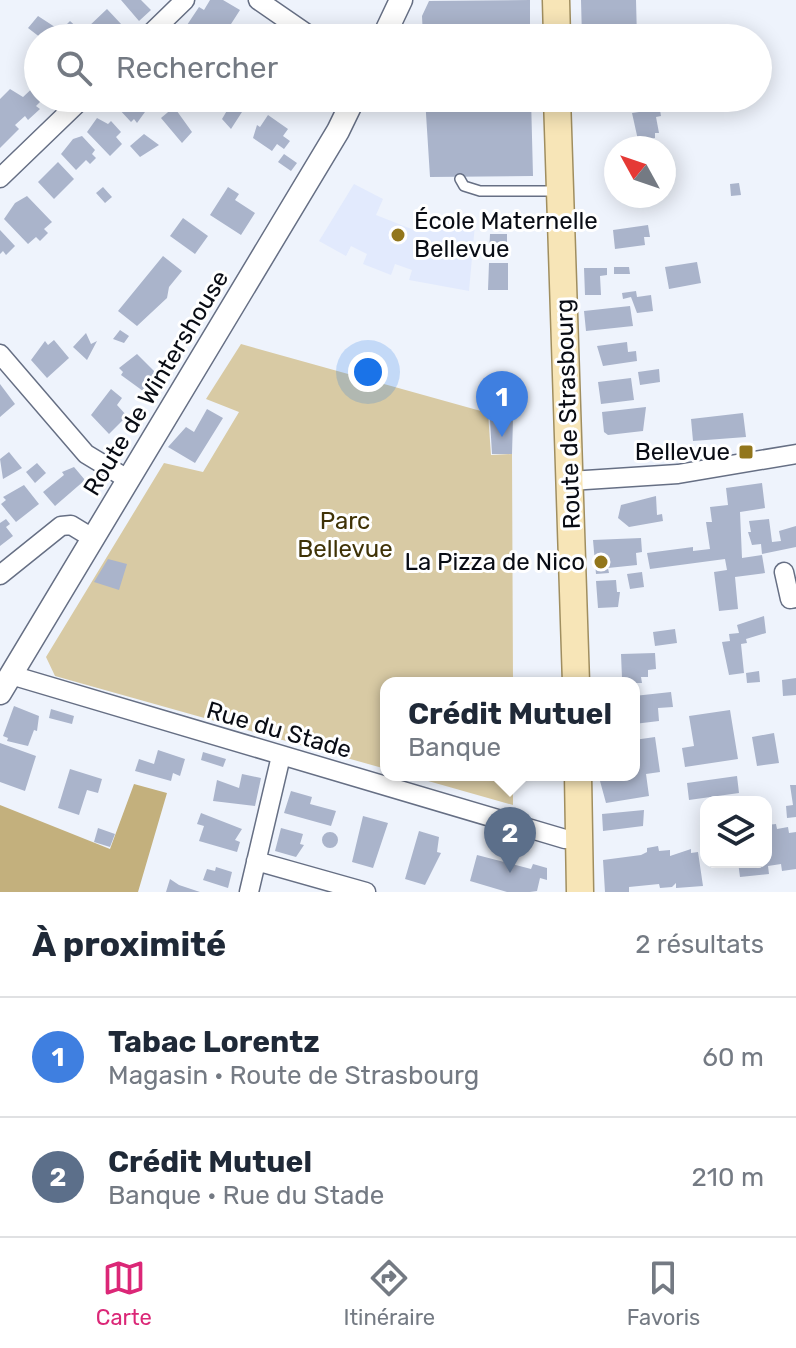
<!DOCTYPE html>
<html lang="fr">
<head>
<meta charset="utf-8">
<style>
	body { margin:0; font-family:Rubik,sans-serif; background:#f6f6f7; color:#1f2937 }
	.controls { position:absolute; right:24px; bottom:24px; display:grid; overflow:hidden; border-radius:16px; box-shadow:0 4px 20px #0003 }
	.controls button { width:72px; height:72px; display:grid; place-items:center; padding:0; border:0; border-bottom:2px solid #e0e1e3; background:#fff; color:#1f2937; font:40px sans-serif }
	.compass { position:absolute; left:604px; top:136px; width:72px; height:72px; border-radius:50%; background:#fff; box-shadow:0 4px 20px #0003; rotate:310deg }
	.you { position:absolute; left:368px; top:372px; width:28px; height:28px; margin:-20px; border:6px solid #fff; border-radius:50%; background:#1a73e8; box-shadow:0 0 0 12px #1a73e833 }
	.badge { display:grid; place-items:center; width:52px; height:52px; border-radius:50%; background:#db2777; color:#fff; font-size:26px; font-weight:700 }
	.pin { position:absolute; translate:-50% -66px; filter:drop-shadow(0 2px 4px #0008) }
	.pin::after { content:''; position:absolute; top:42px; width:28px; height:24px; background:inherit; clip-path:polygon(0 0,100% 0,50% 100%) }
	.popup { position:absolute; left:380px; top:677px; width:260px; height:104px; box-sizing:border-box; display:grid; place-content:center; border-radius:16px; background:#fff; filter:drop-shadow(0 2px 6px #0005); font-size:26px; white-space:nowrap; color:#747a83 }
	.popup b { font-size:30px; color:#1f2937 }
	.popup::after { content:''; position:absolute; left:50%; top:100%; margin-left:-16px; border:16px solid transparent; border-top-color:#fff }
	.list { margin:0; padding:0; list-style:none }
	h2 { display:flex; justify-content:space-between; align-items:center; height:104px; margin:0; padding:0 32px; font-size:34px }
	h2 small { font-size:26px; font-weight:400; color:#747a83 }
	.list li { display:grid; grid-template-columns:52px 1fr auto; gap:24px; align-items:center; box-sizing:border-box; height:120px; padding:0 32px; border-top:2px solid #e0e1e3 }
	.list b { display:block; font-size:30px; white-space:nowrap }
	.list p { margin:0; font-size:26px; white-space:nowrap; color:#747a83 }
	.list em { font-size:26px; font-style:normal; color:#747a83 }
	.icon { flex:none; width:44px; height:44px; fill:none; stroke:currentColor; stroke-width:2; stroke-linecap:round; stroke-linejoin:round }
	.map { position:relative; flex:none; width:796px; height:892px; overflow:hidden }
	.search { position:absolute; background:#fff; box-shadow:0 4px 20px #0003; left:24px; right:24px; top:24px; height:88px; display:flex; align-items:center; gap:20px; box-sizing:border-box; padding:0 28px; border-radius:44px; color:#747a83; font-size:30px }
	.sheet { height:344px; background:#fff }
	nav { display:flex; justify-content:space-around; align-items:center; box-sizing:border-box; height:112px; border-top:2px solid #e0e1e3; background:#fff; font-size:22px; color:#747a83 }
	nav a { display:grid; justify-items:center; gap:4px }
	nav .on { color:#db2777 }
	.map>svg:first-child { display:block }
	.built { fill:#e2eafd }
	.green { fill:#d8caa4 }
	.forest { fill:#c3b07d }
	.building { fill:#aab4cb }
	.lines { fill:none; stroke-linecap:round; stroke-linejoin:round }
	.service-casing { stroke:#666f84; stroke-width:12 }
	.minor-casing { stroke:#666f84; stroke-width:21 }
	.tertiary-casing { stroke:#666f84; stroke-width:25 }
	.primary-casing { stroke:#a08e5f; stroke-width:29 }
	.service { stroke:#fff; stroke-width:9 }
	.minor { stroke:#fff; stroke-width:18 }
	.tertiary { stroke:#fff; stroke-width:22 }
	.primary { stroke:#f7e5b7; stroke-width:26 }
	.poi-dot { fill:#92761c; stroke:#fff; stroke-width:3 }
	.labels { text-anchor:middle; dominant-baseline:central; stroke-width:6; stroke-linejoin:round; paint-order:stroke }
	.poi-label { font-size:24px; fill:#090c14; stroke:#fff; text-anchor:end }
	.street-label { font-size:24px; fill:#090c14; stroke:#fff }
	.park-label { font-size:24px; fill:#3f3206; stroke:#fff }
</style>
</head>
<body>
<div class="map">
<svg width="796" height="892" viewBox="0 0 796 892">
	<rect width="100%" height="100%" fill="#eef3fc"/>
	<path class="built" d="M354 184 383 199 376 215 414 230 420 213 475 224 469 291 409 280 412 270 395 264 391 275 363 264 367 254 351 246 346 256 319 241Z"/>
	<path class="green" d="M241 344 488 413 491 455 512 454 513 683H386V769L55 676 46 657 164 463 203 472 239 412 206 399Z
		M407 775H513V805Z"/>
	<path class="forest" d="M134 784 167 793 138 892H0V805L110 849Z"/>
	<path class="building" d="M121 0H141L151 10 139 21Z
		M210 0H223L240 10 222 38H207L187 25 199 7 204 10Z
		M530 0V38H423L422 16 429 1Z
		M581 0H636L637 38H582Z
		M107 9 122 25 115 32V38H96L87 28Z
		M38 16 58 29 50 38H41L28 28Z
		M70 21 81 31 75 38H68L60 31Z
		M265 28 279 38H258Z
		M38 83V98H44L36 106 40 109 28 120 25 116 15 125 19 129 0 148V99L10 89 23 97Z
		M118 98H144L150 105 137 123 134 119 131 122 118 108Z
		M226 98H251L231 129 222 119 232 102Z
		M425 98H531L533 176 430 177Z
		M651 104 652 111 660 110 661 116 656 117 659 133H655V138L638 140 632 113 639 112 638 105Z
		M174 107 192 132 182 143 161 118Z
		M268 115 288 129 283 136 290 141 284 149 277 144 272 151 253 138 257 125 260 127Z
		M97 118 108 124 111 121 121 132 116 137 122 144 110 156 87 132Z
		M144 134 159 145 140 157 130 146Z
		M82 136 95 150 92 154 96 158 90 164 86 160 76 170 61 154 73 139Z
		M284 154 297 163 291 171 278 162Z
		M58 162 74 179 54 199 38 182Z
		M739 183 741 195 731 196 730 184Z
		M103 187 112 197 105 203 96 193Z
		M228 187 239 194 235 200 255 213 241 235 210 215Z
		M27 196 52 222 44 229 48 233 40 241 36 237 28 244 4 219 15 203Z
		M183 218 208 236 195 254 170 236Z
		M648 225 650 237H644L645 245 615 249 613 230Z
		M0 230 15 246 6 255 3 251 0 254Z
		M490 234H507V255H489Z
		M163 256 182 271 169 287 167 298 137 326 118 311Z
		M697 262 701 283 669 289 665 267Z
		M489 263H508V290H488Z
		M614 267H629L630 274H614Z
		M584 268H607V275L600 276 601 295H585Z
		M636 291 637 297 651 295 653 311 637 313 631 297 623 299 622 293Z
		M630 306 633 326 586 331 584 311Z
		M120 330 129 336 124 343 113 339Z
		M86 333 91 344 97 341 87 360 73 347Z
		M54 340 69 358 47 378 31 360 45 341 48 345Z
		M627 342 628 352 636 351 637 361 603 366 597 346Z
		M137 354 156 373 149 388 143 391 121 375 123 372 119 368Z
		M659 369 660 382 640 385 638 372Z
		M631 378 634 400 601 404 598 382Z
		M0 384 15 404 0 417Z
		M111 389 122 398 117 405 127 416 109 434 91 415Z
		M646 407 643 431 608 435 604 432 602 412Z
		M207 409 223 418 195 463 168 447 186 427 194 432Z
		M743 413 746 437 693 441 691 419Z
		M513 419 512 454H492L490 420Z
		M9 452 22 468 3 479 0 459Z
		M37 463 46 473 35 483 26 472Z
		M74 467 85 480 55 506 43 492 64 475 62 472Z
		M762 483 765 508 740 512 742 558 762 555 765 573 735 577 738 609 719 611 714 572 727 570 725 559 650 569 647 553 693 547V551L710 549 706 522H712L710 507 728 505 726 488Z
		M24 485 39 504 16 522 1 504 6 500 3 497Z
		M656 496 657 515 662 514 663 521 629 527 618 518 621 505Z
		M6 519 10 524 6 527 13 536 0 546V523Z
		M769 519 772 542 781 541 779 531 796 526V547L762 554 761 544 752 545 748 532H751L749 521Z
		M641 538 642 552 636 553 637 565 608 568 609 573 596 574 593 540Z
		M108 559 127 564 119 590 94 582Z
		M642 572 644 587 630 589 627 574Z
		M616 580 617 592H620L618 607 598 608 596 581Z
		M764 616 766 633 746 639 747 643 741 644 744 673 729 675 722 642 730 641 729 634 739 633 737 625Z
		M675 629 677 643 655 646 653 632Z
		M655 653 656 669 648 670V677H641L642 683H629V678H622L621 654Z
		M759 671 760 682 747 683 746 673Z
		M796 678V695L783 696 782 680Z
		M671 692 673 707 658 708 659 721 634 724V696Z
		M14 706 39 716 37 731 34 730 28 746 7 741 8 738 3 736Z
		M51 709 74 716 72 724 49 718Z
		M730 710 738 759 685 767 682 748 694 746 689 716Z
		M774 733 779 763 757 766 752 737Z
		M655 737 660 772 646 774 649 796 606 803 600 781 634 775V740Z
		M0 743 36 756 25 791 0 782Z
		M158 750 185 759 180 776 173 773 171 781 135 771 139 759 154 764Z
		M203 752 226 759 223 767 201 760Z
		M70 769 102 779 98 793 87 790 79 815 58 808Z
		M242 774 261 778 255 806 213 801 217 780 239 788Z
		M737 776 739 793 689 800 687 783Z
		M790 785H796V817L787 818 786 806 793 805Z
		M291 791 312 797 310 804 336 811 331 826 284 813Z
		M644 810 643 826 603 831 602 814Z
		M201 813 242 829 235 840 240 842 237 852 199 841 204 826 197 824Z
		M363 816 388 823 373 868 352 862Z
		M776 824 777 829 788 827 789 833 796 832V869L782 871 781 864 768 866 769 874 740 877 738 862H766V825Z
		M98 828 115 834 110 847 94 842Z
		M281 828 303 834 300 844 304 845 296 857 275 851Z
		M419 831 439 837 437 852 441 853 425 885 405 879Z
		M322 840a8 8 0 1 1 16 0a8 8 0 1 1-16 0Z
		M658 846 659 851 670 850V856L691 849V853L698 852 703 886 676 888V883L672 887 660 888 659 884 629 887V892H605L603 860 641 855 647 852V848Z
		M477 855 531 869 533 864 547 868V880L540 878 537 891 530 892H507L470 881Z
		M216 867 232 872 228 888 203 880 207 869 215 871Z
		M170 879 179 885 200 892H166Z"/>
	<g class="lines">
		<defs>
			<path id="service" d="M460 179 464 186 480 191H559"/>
			<path id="minor" d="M258 0 313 38
				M146 38 185 0
				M0 178 83 98
				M0 354 86 454 129 480
				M570 481 678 474 796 454
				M784 572 790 599 796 598
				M0 575 61 526 71 525 94 539
				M11 675 565 839H580
				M256 861 366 892
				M249 892 281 756"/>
			<path id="tertiary" d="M383 38 401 0
				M0 693 338 131 354 98"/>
			<path id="primary" d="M556 0 557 38
				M557 98 576 683
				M578 775 580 892"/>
		</defs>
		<use href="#service" class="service-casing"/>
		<use href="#minor" class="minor-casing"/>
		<use href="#tertiary" class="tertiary-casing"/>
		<use href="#primary" class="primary-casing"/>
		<use href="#service" class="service"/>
		<use href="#minor" class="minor"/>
		<use href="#tertiary" class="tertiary"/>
		<use href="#primary" class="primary"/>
	</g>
	<g class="poi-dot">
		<circle cx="398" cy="235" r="8"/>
		<rect x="738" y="444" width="16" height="16" rx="4"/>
		<circle cx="601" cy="562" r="8"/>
	</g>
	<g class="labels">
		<g class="poi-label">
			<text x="414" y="221" text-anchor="start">École Maternelle<tspan x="414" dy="28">Bellevue</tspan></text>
			<text x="730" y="452">Bellevue</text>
			<text x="585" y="562">La Pizza de Nico</text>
		</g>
		<g class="street-label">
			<text transform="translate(156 383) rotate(-59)">Route de Wintershouse</text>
			<text transform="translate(568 414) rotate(-92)">Route de Strasbourg</text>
			<text transform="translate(279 730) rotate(16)">Rue du Stade</text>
		</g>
		<g class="park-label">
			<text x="345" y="521">Parc<tspan x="345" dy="28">Bellevue</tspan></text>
		</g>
	</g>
</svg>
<div class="controls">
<button><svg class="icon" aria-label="layers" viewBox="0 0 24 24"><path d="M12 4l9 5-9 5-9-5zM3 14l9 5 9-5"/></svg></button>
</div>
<svg class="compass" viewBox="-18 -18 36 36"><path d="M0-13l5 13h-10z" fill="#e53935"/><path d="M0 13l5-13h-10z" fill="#747a83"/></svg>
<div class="you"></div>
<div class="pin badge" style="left:502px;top:437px;background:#3f7fe0">1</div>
<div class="pin badge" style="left:510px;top:873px;background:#5c6f8a">2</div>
<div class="popup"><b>Crédit Mutuel</b>Banque</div>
<div class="search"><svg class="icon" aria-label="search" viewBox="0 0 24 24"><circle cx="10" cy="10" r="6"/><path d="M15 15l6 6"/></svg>Rechercher</div>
</div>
<section class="sheet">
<h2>À proximité<small>2 résultats</small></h2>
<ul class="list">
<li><span class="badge" style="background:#3f7fe0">1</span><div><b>Tabac Lorentz</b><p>Magasin · Route de Strasbourg</p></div><em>60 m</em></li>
<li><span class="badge" style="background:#5c6f8a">2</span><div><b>Crédit Mutuel</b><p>Banque · Rue du Stade</p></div><em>210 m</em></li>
</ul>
</section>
<nav>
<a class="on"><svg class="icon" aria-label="map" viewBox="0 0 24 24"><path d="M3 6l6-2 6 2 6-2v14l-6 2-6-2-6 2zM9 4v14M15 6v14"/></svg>Carte</a>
<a><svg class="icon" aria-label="directions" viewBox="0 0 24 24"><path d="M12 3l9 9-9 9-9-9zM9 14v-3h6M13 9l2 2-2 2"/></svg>Itinéraire</a>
<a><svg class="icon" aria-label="saved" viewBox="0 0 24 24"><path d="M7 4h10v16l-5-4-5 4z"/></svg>Favoris</a>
</nav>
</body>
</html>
